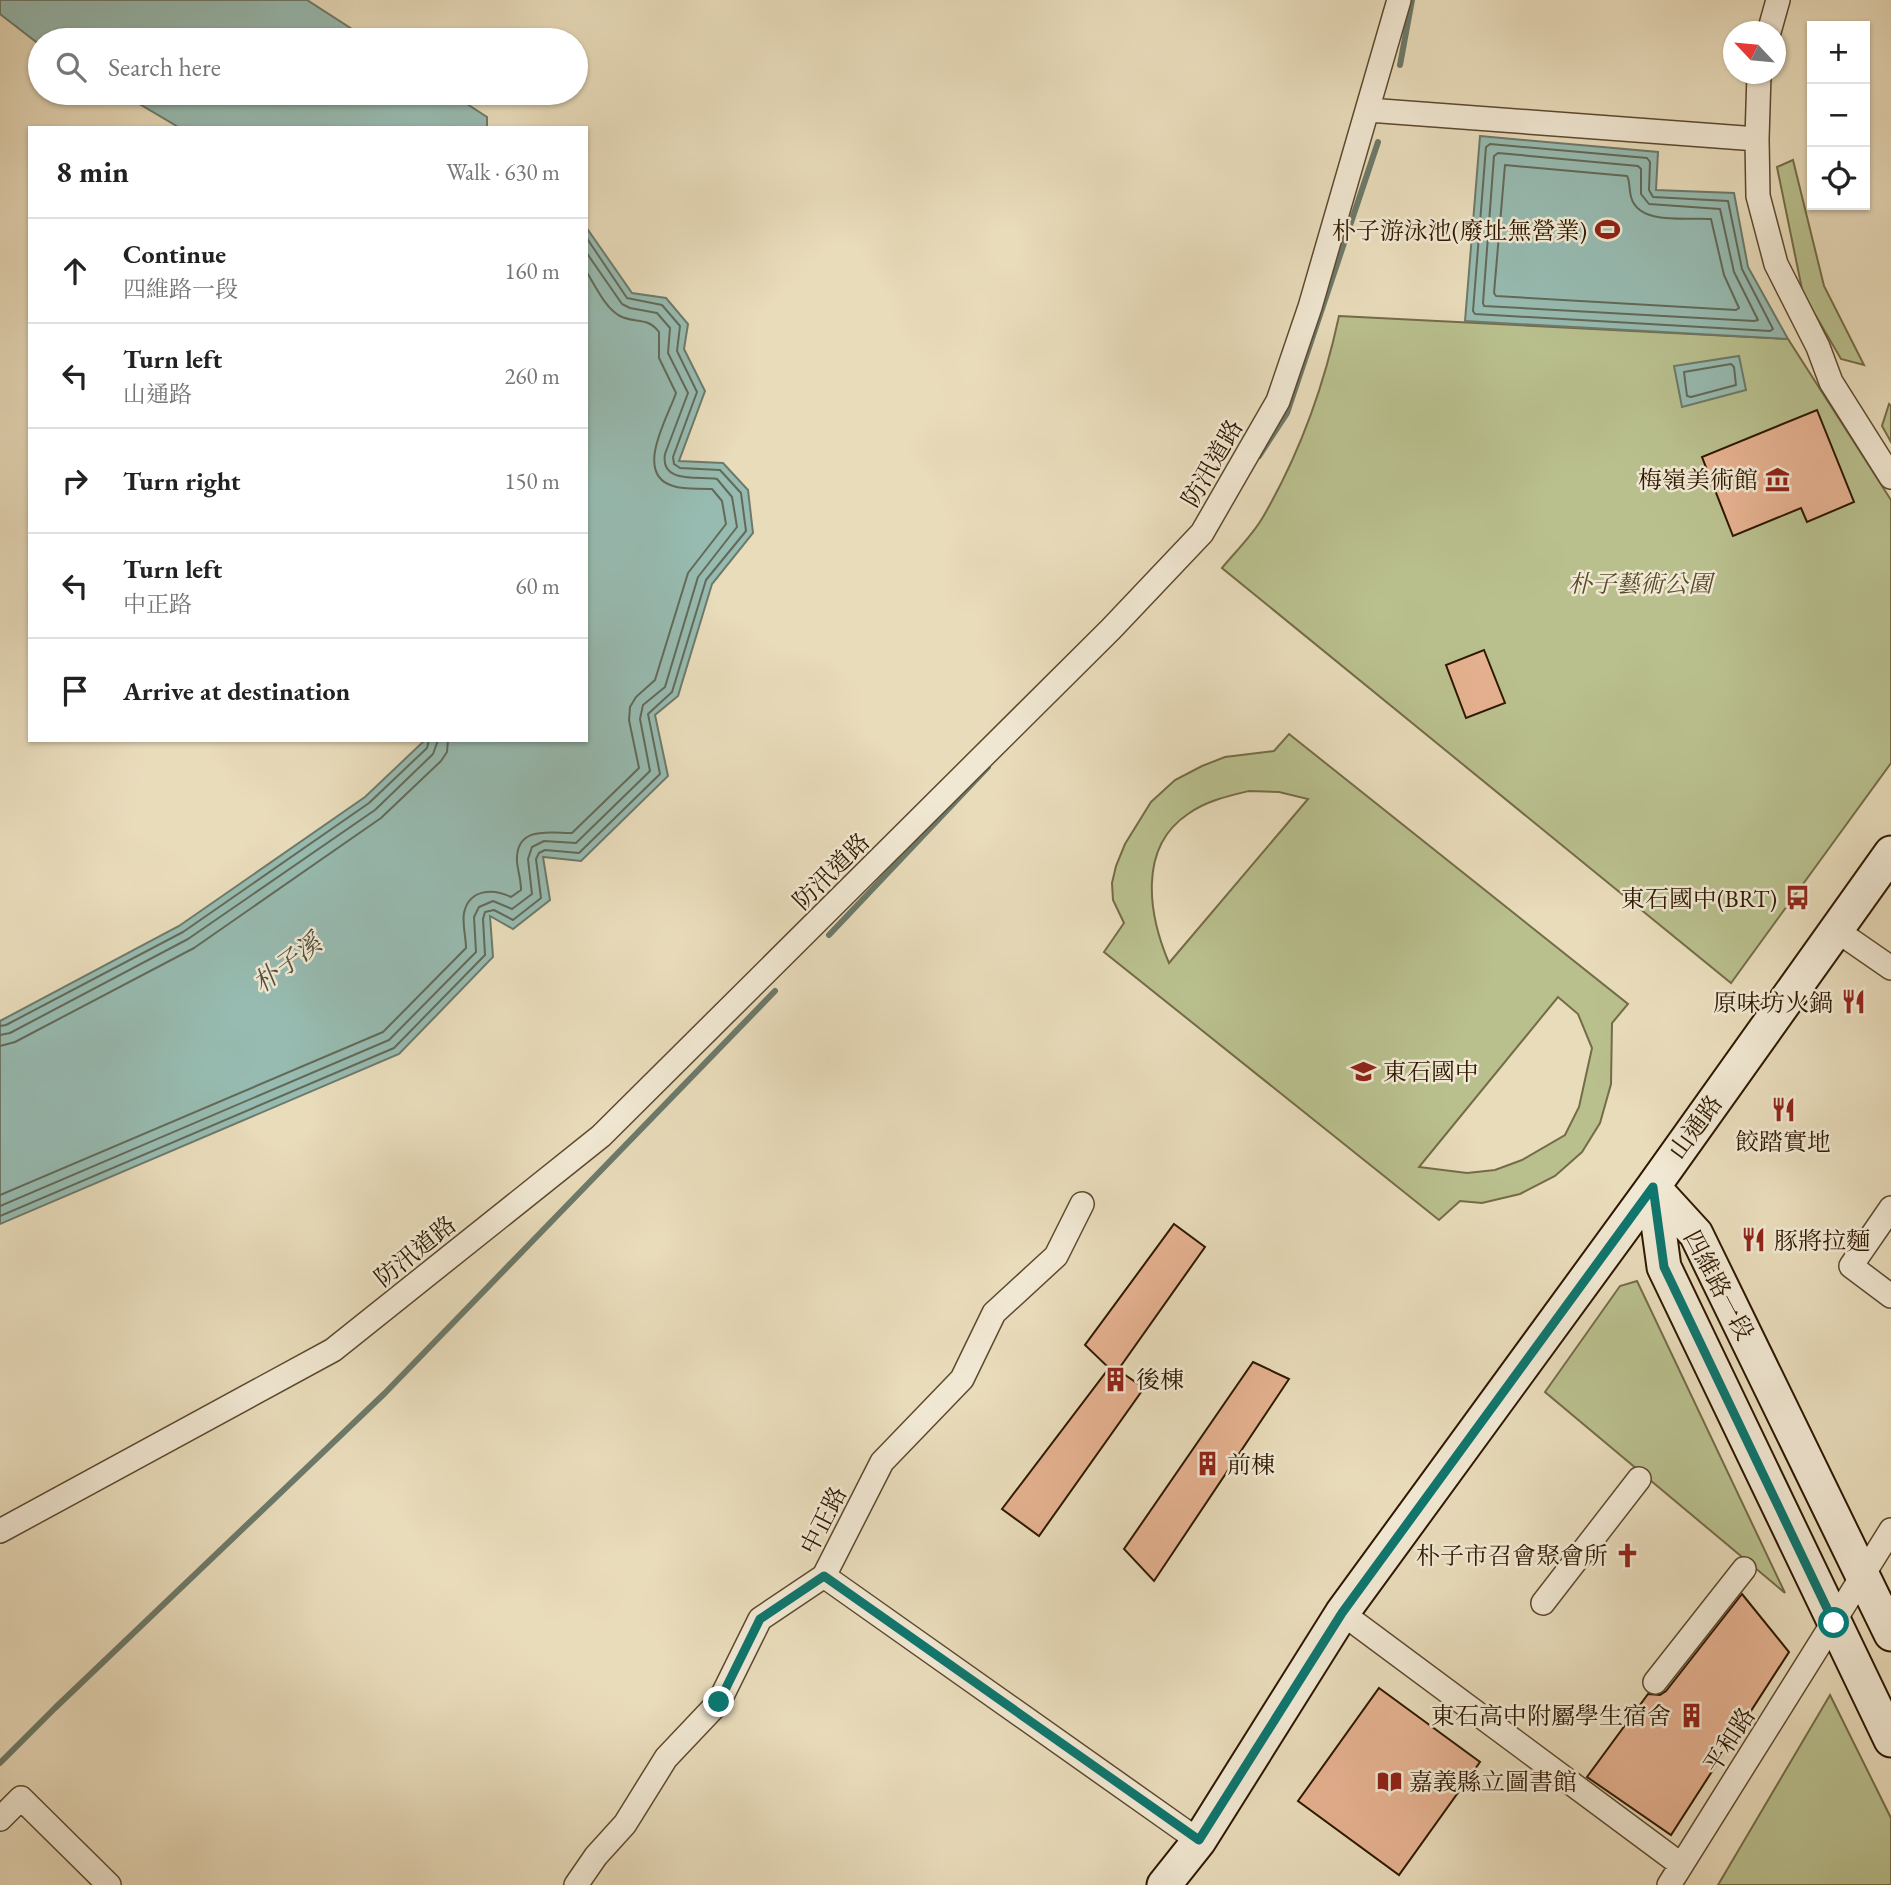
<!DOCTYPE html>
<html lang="en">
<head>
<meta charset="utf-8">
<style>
	body { margin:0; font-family:"EB Garamond","Noto Serif TC",serif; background:#f6f6f6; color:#222 }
	.controls { position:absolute; right:21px; top:21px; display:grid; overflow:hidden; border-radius:0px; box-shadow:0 2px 5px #0004 }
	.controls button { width:63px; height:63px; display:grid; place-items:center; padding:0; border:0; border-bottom:2px solid #e0e0e0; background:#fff; color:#222; font:35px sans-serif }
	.compass { position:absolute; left:1723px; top:21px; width:63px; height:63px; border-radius:50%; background:#fff; box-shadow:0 2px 5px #0004; rotate:296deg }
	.stop { position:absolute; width:21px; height:21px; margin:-16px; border:5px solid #0f766e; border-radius:50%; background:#fff }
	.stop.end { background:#0f766e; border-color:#fff; box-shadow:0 2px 7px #0008 }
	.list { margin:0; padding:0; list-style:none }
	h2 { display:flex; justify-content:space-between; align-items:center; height:91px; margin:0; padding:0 28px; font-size:30px }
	h2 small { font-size:23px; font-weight:400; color:#767676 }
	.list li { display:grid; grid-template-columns:46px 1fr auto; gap:21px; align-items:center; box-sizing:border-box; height:105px; padding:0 28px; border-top:2px solid #e0e0e0 }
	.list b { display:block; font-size:26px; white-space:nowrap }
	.list p { margin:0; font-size:23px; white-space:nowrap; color:#767676 }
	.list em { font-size:23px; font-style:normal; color:#767676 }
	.icon { flex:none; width:38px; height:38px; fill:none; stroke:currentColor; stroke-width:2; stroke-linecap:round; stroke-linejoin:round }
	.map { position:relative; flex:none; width:1891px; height:1885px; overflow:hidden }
	.search { position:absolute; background:#fff; box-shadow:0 2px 5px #0004; left:28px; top:28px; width:560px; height:77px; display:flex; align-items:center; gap:18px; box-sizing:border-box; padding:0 24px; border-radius:38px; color:#767676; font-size:26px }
	.panel { position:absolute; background:#fff; box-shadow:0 2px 5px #0004; left:28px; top:126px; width:560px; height:616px; border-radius:0px }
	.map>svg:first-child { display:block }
	.green { fill:#b9c08e; stroke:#746c47; stroke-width:2; fill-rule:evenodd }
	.water { fill:#97bbb1; stroke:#6d7a6a; stroke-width:2 }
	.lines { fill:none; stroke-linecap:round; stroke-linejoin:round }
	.shore { stroke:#626a58; stroke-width:2 }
	.stream { stroke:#6d7a6a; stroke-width:6 }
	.building { fill:#e6b291; stroke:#2e1800; stroke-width:2 }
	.street-casing { stroke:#5d492f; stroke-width:26 }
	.secondary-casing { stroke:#2e1800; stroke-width:37 }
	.street { stroke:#f1e8d3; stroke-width:23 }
	.secondary { stroke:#f1e8d3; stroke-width:33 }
	.route { stroke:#0f766e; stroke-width:9 }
	.labels { text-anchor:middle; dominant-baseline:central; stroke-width:5; stroke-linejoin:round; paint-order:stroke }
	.poi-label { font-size:24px; fill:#2e1800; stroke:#f1e8d3; text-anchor:end }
	.street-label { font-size:24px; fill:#2e1800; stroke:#f1e8d3 }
	.park-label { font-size:24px; font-style:italic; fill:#584a2b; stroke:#f1e8d3 }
	.water-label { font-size:26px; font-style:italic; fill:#53513e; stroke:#f1e8d3 }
</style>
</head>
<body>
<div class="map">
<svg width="1891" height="1885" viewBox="0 0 1891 1885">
	<rect width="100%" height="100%" fill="#e9dcbb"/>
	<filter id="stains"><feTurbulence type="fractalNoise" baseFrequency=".00286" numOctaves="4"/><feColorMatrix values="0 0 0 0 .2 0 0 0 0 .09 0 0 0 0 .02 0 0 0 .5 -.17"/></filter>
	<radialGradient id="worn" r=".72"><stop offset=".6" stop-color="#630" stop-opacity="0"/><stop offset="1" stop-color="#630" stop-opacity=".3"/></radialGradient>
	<path class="green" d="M1793 160 1824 286 1864 365 1841 359 1803 294 1777 167Z
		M1339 316 1788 339 1891 500V763L1731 983 1222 568C1235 552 1252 536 1263 517 1299 455 1324 386 1339 316Z
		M1889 404 1891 406V442L1882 426Z
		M1289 734 1628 1004 1612 1023 1611 1084 1600 1123 1582 1152 1555 1176 1520 1194 1482 1203 1460 1201 1439 1220 1104 952 1124 923 1113 900 1112 883 1116 866 1125 844 1151 802 1175 780 1202 766 1225 757 1274 751ZM1249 791 1279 792 1308 799 1169 963C1149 916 1137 848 1188 814 1206 801 1228 796 1249 791ZM1558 997 1578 1014 1592 1048 1579 1107 1565 1135 1522 1160 1495 1170 1467 1173 1419 1167Z
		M1637 1281 1785 1593 1545 1392 1620 1286Z
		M1830 1695 1891 1818V1885H1718Z"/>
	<path class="water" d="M0 0H307L369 40H40V45L0 14Z
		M121 93H450L487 117V128H180Z
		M1480 136 1658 152 1656 190 1734 193 1748 267 1788 339 1465 321Z
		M586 227 632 293 666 298 688 324 684 349 705 391 679 461 723 463 748 490 753 533 712 584 678 696 655 715 668 776 581 861 543 857 550 900 513 929 490 916 493 957 399 1054 0 1224V1021L179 926 365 797 425 740H586Z
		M1739 356 1746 390 1682 407 1674 366Z"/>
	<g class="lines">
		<path class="shore" d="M1490 144 1647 158 1650 162 1649 190 1653 197 1728 201 1742 269 1773 329 1770 331 1475 314 1473 311 1486 147Z
			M1498 153 1638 166 1641 169V194L1649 204 1720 209 1734 272 1758 320 1754 321 1484 306 1483 303 1494 156Z
			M1505 165 1627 176C1631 183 1628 193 1633 202 1645 225 1689 217 1711 219L1724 275 1739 308 1736 310 1496 296 1494 293Z
			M1731 364 1734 367 1736 385 1691 397 1687 396 1684 372Z
			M0 1026 6 1025 183 932 369 803 427 748 429 740
			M0 1035 10 1033 188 939 375 810 433 754 438 740
			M0 1046 15 1042 194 948 381 818 441 761 447 752 448 740
			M0 1195 383 1032 466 948C466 937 462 924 464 913 469 889 493 888 511 897L521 890C521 880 518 871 517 862 515 825 550 833 572 833L639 768 629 720 630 707 636 697 655 680 688 573 726 524 722 501 712 489C699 488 685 490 673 486 633 474 668 417 676 393L659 358V332C647 316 635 324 620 316 605 308 595 285 586 271
			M0 1206 389 1040 476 952 474 917 479 907 493 901 512 909 532 894 528 859 532 847 544 841 576 843 650 771 640 719 643 705 665 687 698 577 737 527 732 497 717 479C698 476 660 484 665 454L688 393 668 353 670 328 657 313 630 308 622 304 586 252
			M0 1216 394 1048 485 955 483 919 485 912 494 910 513 920 541 898 536 859 539 853 545 850 579 853 660 774 648 714 672 692 706 580 746 531 741 493 720 470 680 468 674 464 673 457 697 392 677 351 680 326 662 305 627 298 586 237"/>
		<path class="stream" d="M1400 65 1412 0
			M1259 456 1287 413 1378 142
			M829 935 988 767
			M0 1763 55 1708 385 1393 775 991"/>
	</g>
	<path class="building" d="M1817 410 1854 502 1807 522 1801 508 1733 536 1702 457Z
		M1484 650 1505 703 1466 718 1446 665Z
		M1174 1224 1205 1247 1118 1370 1144 1388 1039 1536 1002 1509 1109 1368 1085 1345Z
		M1253 1362 1289 1379 1154 1581 1124 1549Z
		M1742 1594 1789 1652 1671 1835 1587 1777 1648 1694 1660 1695 1666 1691Z
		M1379 1688 1480 1762 1399 1875 1298 1801Z"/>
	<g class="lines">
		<defs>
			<path id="street" d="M1769 32 1778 0
				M1368 110 1757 139 1758 196 1776 264 1818 347 1831 382 1891 477
				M1757 139 1759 74
				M1836 930 1891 968
				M1891 1208 1851 1266 1891 1296
				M0 1531 333 1350 601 1136 1111 629 1202 533 1278 401 1310 307 1399 0
				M824 1576 1199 1841
				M1543 1603 1639 1479
				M1342 1613 1680 1864
				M1655 1682 1744 1569
				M0 1819 21 1798 109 1885
				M576 1885 596 1856 625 1824 666 1758 719 1702 760 1619 824 1576 882 1462 962 1379 994 1313 1056 1256 1082 1204
				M1669 1885 1891 1530"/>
			<path id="secondary" d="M1653 1187 1664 1267 1891 1740
				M1653 1187 1696 1234 1891 1634
				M1164 1885 1199 1841 1342 1613 1653 1187 1891 853"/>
		</defs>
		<use href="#street" class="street-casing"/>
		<use href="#secondary" class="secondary-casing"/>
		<use href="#street" class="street"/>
		<use href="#secondary" class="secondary"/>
	</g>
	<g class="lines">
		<path class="route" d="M719 1702 760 1619 824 1576 1199 1840 1342 1613 1653 1187 1664 1267 1834 1623"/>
	</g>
	<defs>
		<symbol id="stadium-bare" viewBox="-9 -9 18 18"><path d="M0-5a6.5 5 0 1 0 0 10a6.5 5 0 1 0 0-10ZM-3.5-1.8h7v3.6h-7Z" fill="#8f2418" stroke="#f1e8d3" stroke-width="2.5" paint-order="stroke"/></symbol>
		<symbol id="museum-bare" viewBox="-9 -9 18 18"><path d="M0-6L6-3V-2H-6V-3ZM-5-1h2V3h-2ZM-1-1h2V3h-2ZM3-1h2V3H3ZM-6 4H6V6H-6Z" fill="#8f2418" stroke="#f1e8d3" stroke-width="2.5" paint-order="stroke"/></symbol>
		<symbol id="bus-bare" viewBox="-9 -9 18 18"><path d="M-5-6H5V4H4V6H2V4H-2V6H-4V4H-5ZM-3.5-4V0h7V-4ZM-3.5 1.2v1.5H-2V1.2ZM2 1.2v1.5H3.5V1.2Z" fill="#8f2418" stroke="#f1e8d3" stroke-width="2.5" paint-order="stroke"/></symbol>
		<symbol id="restaurant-bare" viewBox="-9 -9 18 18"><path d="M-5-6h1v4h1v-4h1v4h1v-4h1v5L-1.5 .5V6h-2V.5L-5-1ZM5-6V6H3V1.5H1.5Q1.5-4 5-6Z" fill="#8f2418" stroke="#f1e8d3" stroke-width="2.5" paint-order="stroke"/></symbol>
		<symbol id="school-bare" viewBox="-9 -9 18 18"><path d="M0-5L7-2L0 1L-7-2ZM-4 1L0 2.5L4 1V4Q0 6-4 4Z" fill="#8f2418" stroke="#f1e8d3" stroke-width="2.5" paint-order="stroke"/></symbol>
		<symbol id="building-bare" viewBox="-9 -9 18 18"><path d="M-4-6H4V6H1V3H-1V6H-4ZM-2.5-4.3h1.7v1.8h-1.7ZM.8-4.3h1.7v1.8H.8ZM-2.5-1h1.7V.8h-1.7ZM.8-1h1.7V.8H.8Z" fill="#8f2418" stroke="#f1e8d3" stroke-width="2.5" paint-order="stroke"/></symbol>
		<symbol id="church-bare" viewBox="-9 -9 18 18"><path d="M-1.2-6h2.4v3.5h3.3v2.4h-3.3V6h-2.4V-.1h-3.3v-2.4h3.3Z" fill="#8f2418" stroke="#f1e8d3" stroke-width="2.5" paint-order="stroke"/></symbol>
		<symbol id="library-bare" viewBox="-9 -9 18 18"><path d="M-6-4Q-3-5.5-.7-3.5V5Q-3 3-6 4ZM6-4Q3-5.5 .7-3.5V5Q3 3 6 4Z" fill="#8f2418" stroke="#f1e8d3" stroke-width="2.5" paint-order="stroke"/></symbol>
	</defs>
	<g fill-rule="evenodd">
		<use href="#stadium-bare" x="1590" y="212" width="35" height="35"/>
		<use href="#museum-bare" x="1760" y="462" width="35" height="35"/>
		<use href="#bus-bare" x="1780" y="880" width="35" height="35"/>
		<use href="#restaurant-bare" x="1836" y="984" width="35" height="35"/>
		<use href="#school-bare" x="1346" y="1054" width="35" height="35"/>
		<use href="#restaurant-bare" x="1766" y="1092" width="35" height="35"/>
		<use href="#restaurant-bare" x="1736" y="1222" width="35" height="35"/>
		<use href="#building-bare" x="1098" y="1362" width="35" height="35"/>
		<use href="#building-bare" x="1190" y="1446" width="35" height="35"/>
		<use href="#church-bare" x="1610" y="1538" width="35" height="35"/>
		<use href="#building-bare" x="1674" y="1698" width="35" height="35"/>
		<use href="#library-bare" x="1372" y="1764" width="35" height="35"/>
	</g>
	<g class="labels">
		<g class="poi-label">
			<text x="1587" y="230">朴子游泳池(廢址無營業)</text>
			<text x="1758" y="479">梅嶺美術館</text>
			<text x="1777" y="898">東石國中(BRT)</text>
			<text x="1833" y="1002">原味坊火鍋</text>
			<text x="1383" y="1071" text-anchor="start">東石國中</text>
			<text x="1783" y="1141" text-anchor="middle">餃踏實地</text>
			<text x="1774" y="1240" text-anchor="start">豚將拉麵</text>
			<text x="1136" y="1379" text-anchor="start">後棟</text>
			<text x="1227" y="1464" text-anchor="start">前棟</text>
			<text x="1608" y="1555">朴子市召會聚會所</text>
			<text x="1671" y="1715">東石高中附屬學生宿舍</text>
			<text x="1409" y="1781" text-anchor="start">嘉義縣立圖書館</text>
		</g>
		<g class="street-label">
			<text transform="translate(1212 463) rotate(-60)">防汛道路</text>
			<text transform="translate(831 871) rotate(-45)">防汛道路</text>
			<text transform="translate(1695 1127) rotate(-54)">山通路</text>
			<text transform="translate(415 1251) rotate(-39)">防汛道路</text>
			<text transform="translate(1719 1285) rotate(62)">四維路一段</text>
			<text transform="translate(823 1520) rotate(-63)">中正路</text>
			<text transform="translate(1729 1740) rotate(-57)">平和路</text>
		</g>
		<g class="park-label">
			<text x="1640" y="583">朴子藝術公園</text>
		</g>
		<g class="water-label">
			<text transform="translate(287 963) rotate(-37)">朴子溪</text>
		</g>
	</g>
	<rect width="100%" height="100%" filter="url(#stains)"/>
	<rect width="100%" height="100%" fill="url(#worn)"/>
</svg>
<div class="controls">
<button>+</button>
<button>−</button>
<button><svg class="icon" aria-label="locate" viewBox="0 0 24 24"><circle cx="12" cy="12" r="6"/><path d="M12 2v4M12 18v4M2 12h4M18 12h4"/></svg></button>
</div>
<svg class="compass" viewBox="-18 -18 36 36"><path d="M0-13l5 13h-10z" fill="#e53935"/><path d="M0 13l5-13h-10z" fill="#767676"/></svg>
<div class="stop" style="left:1834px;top:1623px"></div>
<div class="stop end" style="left:719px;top:1702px"></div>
<div class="search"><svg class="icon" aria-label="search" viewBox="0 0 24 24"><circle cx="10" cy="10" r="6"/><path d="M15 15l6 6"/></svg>Search here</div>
<section class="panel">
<h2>8 min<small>Walk · 630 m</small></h2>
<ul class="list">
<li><svg class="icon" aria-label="ahead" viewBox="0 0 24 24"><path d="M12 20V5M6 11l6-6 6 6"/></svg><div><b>Continue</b><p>四維路一段</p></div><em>160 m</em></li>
<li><svg class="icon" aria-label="left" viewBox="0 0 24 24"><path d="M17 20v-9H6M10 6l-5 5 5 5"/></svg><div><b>Turn left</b><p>山通路</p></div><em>260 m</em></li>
<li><svg class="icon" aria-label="right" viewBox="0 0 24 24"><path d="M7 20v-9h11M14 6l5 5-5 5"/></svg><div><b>Turn right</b></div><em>150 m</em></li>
<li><svg class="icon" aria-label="left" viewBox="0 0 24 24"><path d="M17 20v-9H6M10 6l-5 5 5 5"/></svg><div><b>Turn left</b><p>中正路</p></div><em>60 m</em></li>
<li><svg class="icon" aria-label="arrive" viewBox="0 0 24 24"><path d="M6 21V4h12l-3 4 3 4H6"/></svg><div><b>Arrive at destination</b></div></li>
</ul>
</section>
</div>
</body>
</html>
